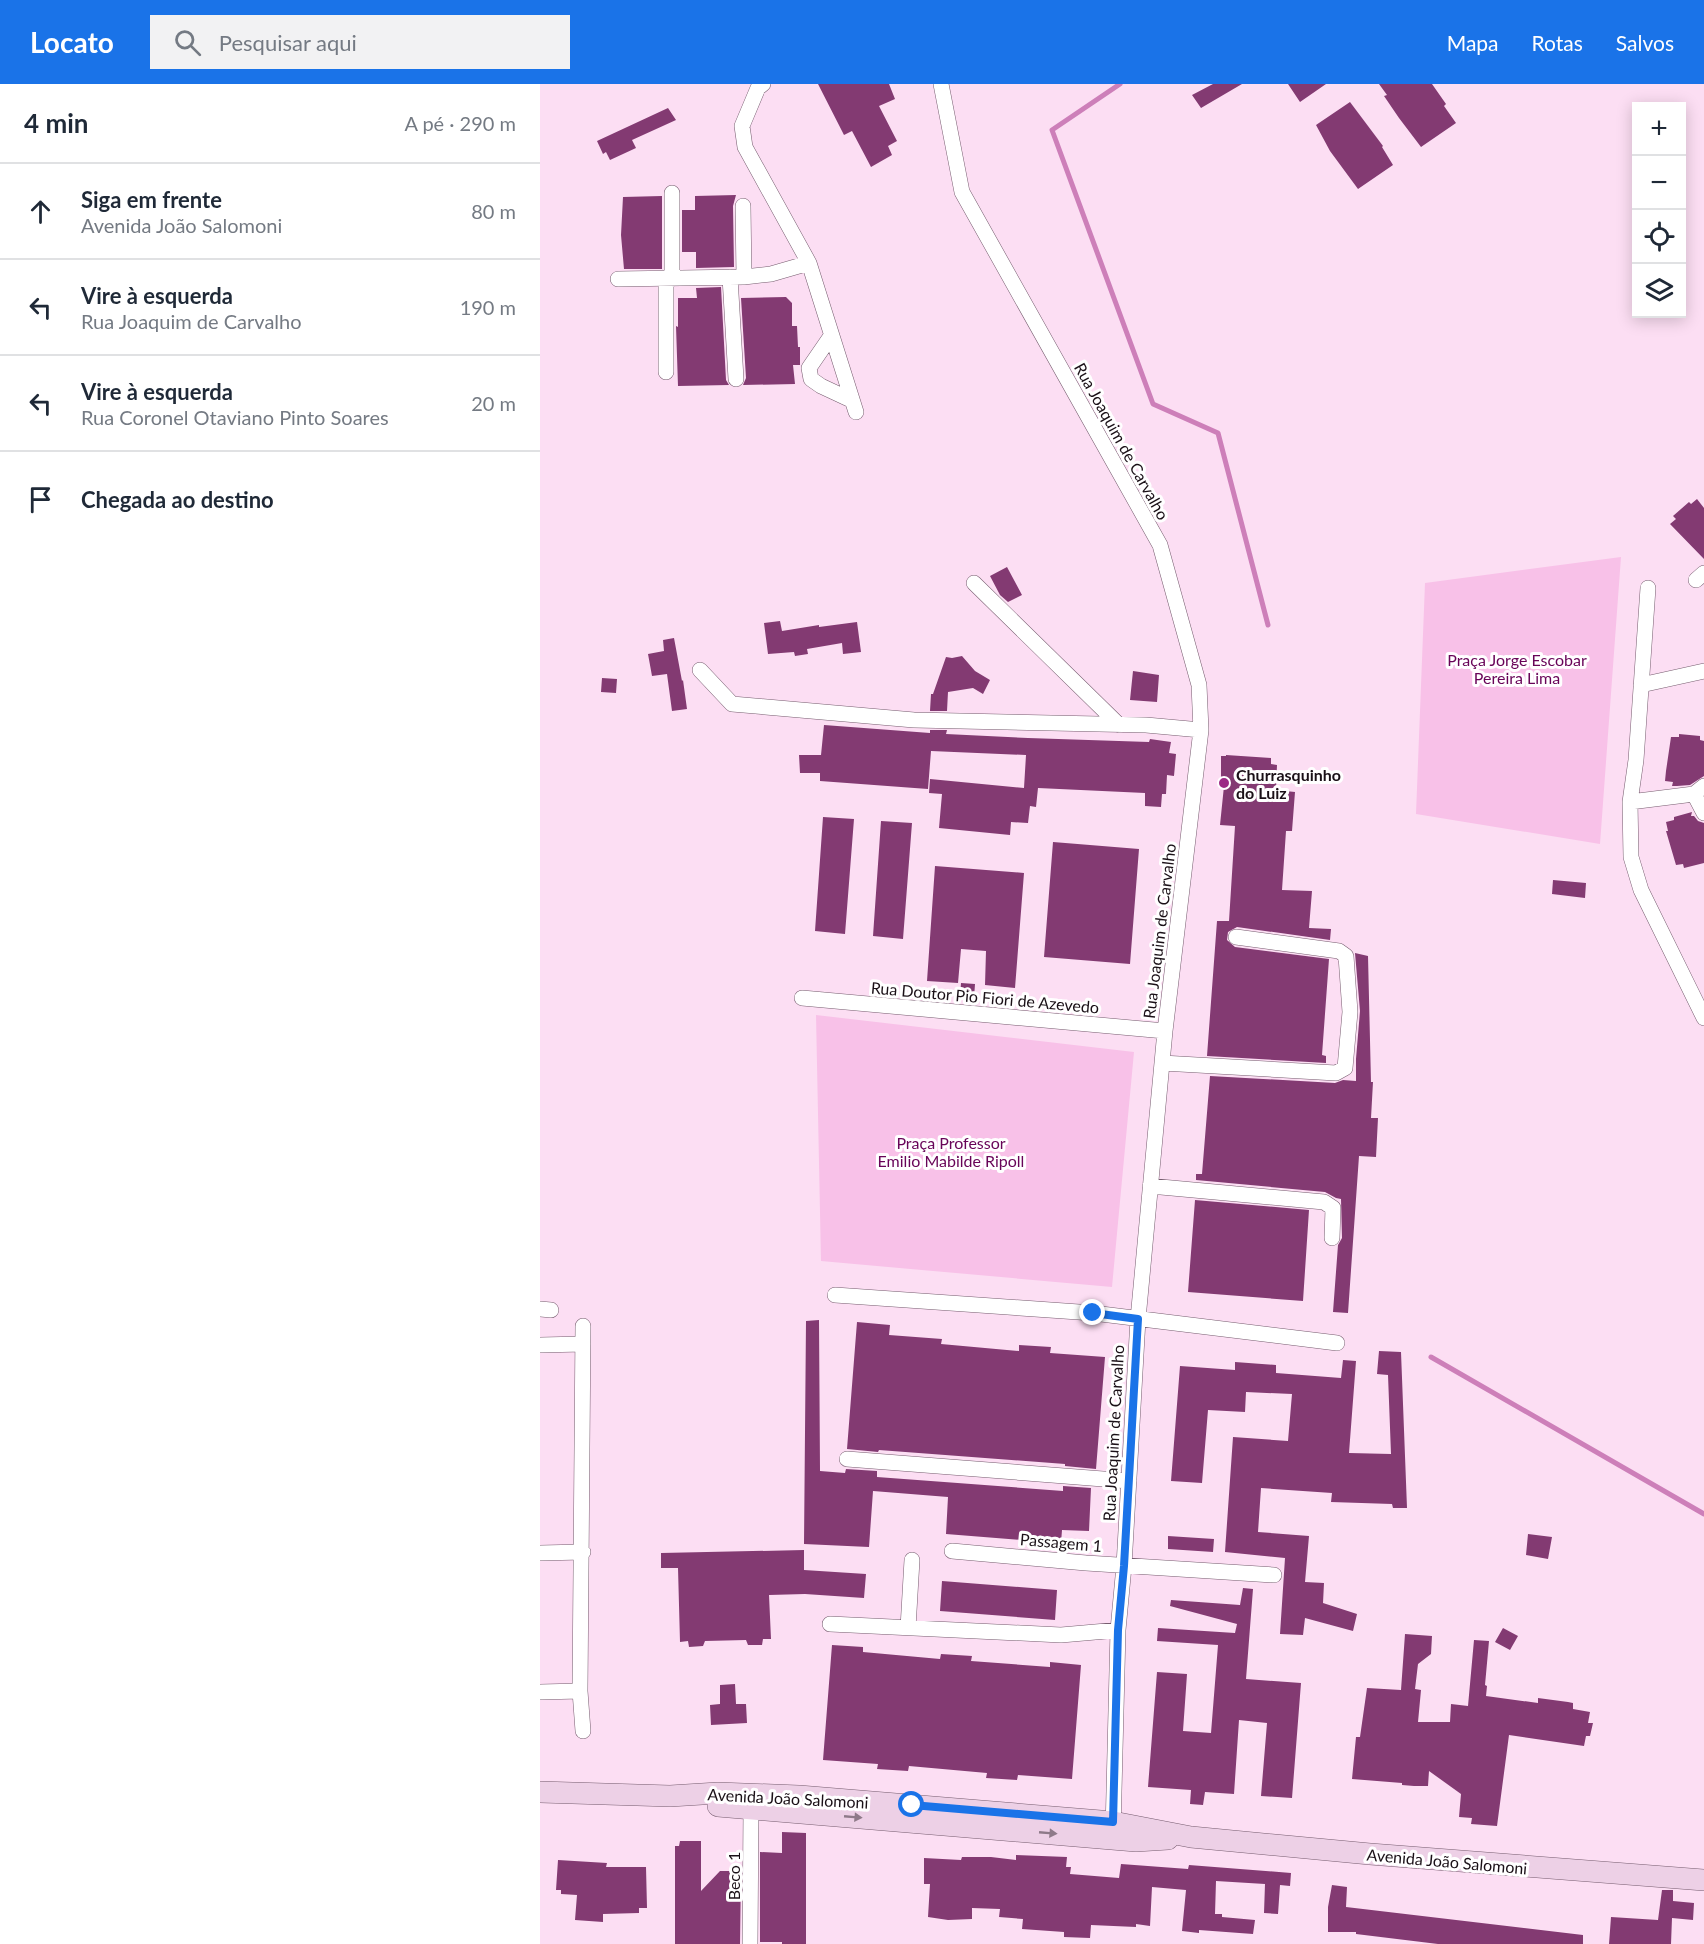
<!DOCTYPE html>
<html lang="pt">
<head>
<meta charset="utf-8">
<style>
	body { margin:0; font-family:Lato,sans-serif; background:#f2f2f3; color:#1f2937 }
	.controls { position:absolute; right:18px; top:18px; display:grid; overflow:hidden; border-radius:0px; box-shadow:0 3px 15px #0003 }
	.controls button { width:54px; height:54px; display:grid; place-items:center; padding:0; border:0; border-bottom:2px solid #e0e1e3; background:#fff; color:#1f2937; font:30px sans-serif }
	.stop { position:absolute; width:18px; height:18px; margin:-14px; border:4px solid #1a73e8; border-radius:50%; background:#fff }
	.stop.end { background:#1a73e8; border-color:#fff; box-shadow:0 2px 6px #0008 }
	.list { margin:0; padding:0; list-style:none }
	h2 { display:flex; justify-content:space-between; align-items:center; height:78px; margin:0; padding:0 24px; font-size:26px }
	h2 small { font-size:20px; font-weight:400; color:#747a83 }
	.list li { display:grid; grid-template-columns:39px 1fr auto; gap:18px; align-items:center; box-sizing:border-box; height:96px; padding:0 24px; border-top:2px solid #e0e1e3 }
	.list b { display:block; font-size:22px; white-space:nowrap }
	.list p { margin:0; font-size:20px; white-space:nowrap; color:#747a83 }
	.list em { font-size:20px; font-style:normal; color:#747a83 }
	.icon { flex:none; width:33px; height:33px; fill:none; stroke:currentColor; stroke-width:2; stroke-linecap:round; stroke-linejoin:round }
	.map { position:relative; flex:none; width:1164px; height:1860px; overflow:hidden }
	header { display:flex; align-items:center; gap:36px; box-sizing:border-box; height:84px; padding:0 30px; background:#1a73e8; color:#fff }
	header strong { font-size:28px }
	nav { display:flex; gap:33px; margin-inline-start:auto; font-size:21px }
	.search { width:420px; height:54px; background:#f2f2f3; display:flex; align-items:center; gap:15px; box-sizing:border-box; padding:0 21px; border-radius:0px; color:#747a83; font-size:22px }
	main { display:flex }
	aside { flex:1; background:#fff }
	.map>svg:first-child { display:block }
	.green { fill:#f8c1e8 }
	.lines { fill:none; stroke-linecap:round; stroke-linejoin:round }
	.stream { stroke:#cd7fb9; stroke-width:5 }
	.building { fill:#833a72 }
	.minor-casing { stroke:#765d6f; stroke-width:16 }
	.secondary-casing { stroke:#765d6f; stroke-width:22 }
	.minor { stroke:#fff; stroke-width:15 }
	.secondary { stroke:#edd0e6; stroke-width:21 }
	.oneway { fill:#8e7a89 }
	.route { stroke:#1a73e8; stroke-width:8 }
	.poi-dot { fill:#9c2a86; stroke:#fff; stroke-width:2 }
	.labels { text-anchor:middle; dominant-baseline:central; stroke-width:6; stroke-linejoin:round; paint-order:stroke }
	.street-label { font-size:16px; fill:#1a1017; stroke:#fff }
	.park-label { font-size:16px; fill:#680458; stroke:#fff }
	.poi-label { font-size:16px; font-weight:bold; fill:#1a1017; stroke:#fff; text-anchor:start }
</style>
</head>
<body>
<header>
<strong>Locato</strong>
<div class="search"><svg class="icon" aria-label="search" viewBox="0 0 24 24"><circle cx="10" cy="10" r="6"/><path d="M15 15l6 6"/></svg>Pesquisar aqui</div>
<nav><a>Mapa</a><a>Rotas</a><a>Salvos</a></nav>
</header>
<main>
<aside>
<h2>4 min<small>A pé · 290 m</small></h2>
<ul class="list">
<li><svg class="icon" aria-label="ahead" viewBox="0 0 24 24"><path d="M12 20V5M6 11l6-6 6 6"/></svg><div><b>Siga em frente</b><p>Avenida João Salomoni</p></div><em>80 m</em></li>
<li><svg class="icon" aria-label="left" viewBox="0 0 24 24"><path d="M17 20v-9H6M10 6l-5 5 5 5"/></svg><div><b>Vire à esquerda</b><p>Rua Joaquim de Carvalho</p></div><em>190 m</em></li>
<li><svg class="icon" aria-label="left" viewBox="0 0 24 24"><path d="M17 20v-9H6M10 6l-5 5 5 5"/></svg><div><b>Vire à esquerda</b><p>Rua Coronel Otaviano Pinto Soares</p></div><em>20 m</em></li>
<li><svg class="icon" aria-label="arrive" viewBox="0 0 24 24"><path d="M6 21V4h12l-3 4 3 4H6"/></svg><div><b>Chegada ao destino</b></div></li>
</ul>
</aside>
<div class="map">
<svg width="1164" height="1860" viewBox="0 0 1164 1860">
	<rect width="100%" height="100%" fill="#fcdef3"/>
	<path class="green" d="M1081 473 1060 760 876 730 885 499Z
		M276 931 594 968 572 1203 281 1177Z"/>
	<g class="lines">
		<path class="stream" d="M580 0 512 46 613 320 678 349 728 541
			M891 1273 1164 1430"/>
	</g>
	<path class="building" d="M278 0H349L355 15 339 22 357 57 348 62 352 71 331 83 312 47 304 51Z
		M673 0H702L661 24 652 11Z
		M748 0H786L760 18Z
		M839 0H892L906 20 904 22 916 39 881 63 859 34 844 12 847 11Z
		M810 18 843 62 842 63 853 81 818 105 790 67 776 41Z
		M128 24 136 36 92 56 96 64 70 76 66 68 63 70 57 57Z
		M196 111 193 122 194 183 156 184V168H142V126H155V112Z
		M122 112V185H84L81 151 83 113Z
		M181 203 186 296 189 301 138 302 136 242 138 243V214H157L156 204Z
		M246 213 252 219V242H257L258 263H260V281H253L255 300 203 301 206 294 201 214Z
		M1157 415 1164 424V475L1130 440 1136 435 1133 432 1149 418 1151 420Z
		M467 483 482 511 468 518 460 511 450 492Z
		M240 537 242 547 279 541V543L317 538 321 568 303 570 302 559 267 565 268 570 255 572 254 568 228 570 224 539Z
		M134 554 142 597 143 596 147 625 132 627 127 590 112 592 108 570 124 567 123 556Z
		M422 572 435 587 450 596 443 610 433 604 408 608 407 627H390L391 610H393L406 573 412 574Z
		M593 587 619 591 617 618 590 616Z
		M62 594 77 595 76 609 61 608Z
		M284 641 390 649V646H407L406 650 488 654 609 658 610 655 631 658 629 669 636 670 634 692 627 691 626 710H622L621 723 605 722V709L498 704 496 723 490 722 488 739 471 738 470 751 399 744 402 710 389 709 390 695 484 704 486 671 391 667 388 705 280 697V689H260L259 671H281Z
		M1139 650 1160 652V656L1164 657V692L1150 701 1137 702H1132L1133 698 1125 697 1126 687 1131 653H1139Z
		M686 671 731 674V680L737 681 736 706 755 708 752 747H746L742 806 772 807 769 844 791 845 790 856 697 843 688 848 687 856 695 863 789 875 782 971 786 972V979L667 972 677 837H689L695 742 680 741 684 702H681V672H686Z
		M1152 728 1151 732H1154L1158 737 1164 739V779L1144 784 1143 780 1136 781 1126 747H1128L1126 738 1134 736V733Z
		M283 733 314 735 305 850 275 847Z
		M341 737 372 739 363 855 333 852Z
		M513 758 599 765 590 880 504 873Z
		M395 782 484 789 475 904 445 901 446 867 421 865 418 899 387 897Z
		M1013 796 1046 799 1045 814 1012 810Z
		M815 869 828 872 831 998H833L831 1034H838L836 1073 819 1072 808 1229 793 1228 798 1161 802 1154 801 1115 796 1114 785 1108 656 1096V1090H662L670 992 795 999 803 996 816 997V975L820 927Z
		M421 899 435 900 434 914 420 913Z
		M655 1116 769 1126 763 1217 648 1208Z
		M279 1236 280 1387 305 1389 306 1385 337 1387V1393L523 1407V1402L551 1404 549 1447 522 1446 521 1459 406 1450 408 1413 333 1407 329 1463 264 1460 266 1237Z
		M317 1238 350 1241 349 1251 402 1255 401 1260 479 1267V1261L511 1263 510 1269 565 1273 556 1385 525 1382V1380L339 1366 338 1368 307 1365Z
		M839 1267 861 1268 867 1424H853L852 1420 791 1418 792 1409 721 1404 718 1448 769 1452 765 1498 784 1499 783 1519 817 1530 813 1547 765 1534 763 1551 740 1550 745 1474 685 1468 693 1353 748 1357 752 1310 706 1308 705 1328 668 1326 662 1399 631 1397 640 1282 695 1286V1278L736 1281V1289L801 1294 803 1276 816 1277 809 1369 851 1370 848 1291 837 1290Z
		M988 1450 1012 1453 1008 1475 986 1471Z
		M628 1452 674 1455 673 1468 628 1465Z
		M264 1466V1486L326 1490 324 1514 265 1510 229 1511 231 1555H223L222 1561H208L206 1556 165 1557 163 1562 149 1563 148 1557 140 1558 138 1484H121V1469Z
		M402 1497 517 1506 515 1536 400 1527Z
		M703 1504 713 1505 706 1595 761 1599 752 1714 721 1712 727 1639 699 1636 694 1710 665 1708 663 1721 650 1720 651 1706 608 1703 617 1588 647 1590 643 1647 671 1649 678 1561 617 1557 618 1544 695 1549 697 1540 630 1522 631 1516 700 1521Z
		M963 1544 978 1552 970 1566 955 1558Z
		M865 1550 892 1552 891 1570 878 1580 875 1605 881 1606 878 1638H910L911 1620 928 1622 934 1556 949 1557 945 1601 947 1602 946 1612 998 1619V1614L1028 1618 1033 1619V1625L1050 1628 1048 1639H1053L1050 1652H1046L1044 1662 969 1651 957 1742 931 1740 932 1734 919 1733 921 1710 889 1687 888 1702H874L862 1701V1699L812 1695 816 1653H820L827 1604 861 1606Z
		M292 1561 323 1563V1568L400 1575 401 1570 432 1572 431 1577 510 1583V1578L541 1581 532 1695 478 1691 477 1696 446 1694 447 1689 369 1682 368 1687 337 1685 338 1680 283 1676Z
		M195 1600 196 1620H206L207 1639 171 1641 170 1621 180 1620V1601Z
		M242 1748 266 1749V1860H242V1858H220V1768L242 1769Z
		M140 1757H161V1807L180 1787H201L200 1860H135V1762H139Z
		M476 1771 527 1773 526 1783H531L530 1790 579 1794 581 1780 648 1785 649 1781 751 1789 750 1802 740 1801 738 1830 724 1829 725 1800 676 1797 675 1830H682V1833L715 1836 713 1850 659 1846V1849L642 1847 646 1806 612 1803 610 1842 596 1840V1843L551 1841 550 1854 524 1853V1848L482 1845 483 1835 459 1833 460 1825 432 1824V1835L408 1836 388 1833 390 1800H384V1774L421 1776 422 1773H451L476 1776Z
		M18 1776 67 1779 66 1783H106L107 1824H99V1829L63 1830V1838L35 1836 37 1811 21 1810V1806H16Z
		M792 1801 807 1803 806 1823 1043 1851V1860H898L816 1850V1848H788V1823Z
		M1122 1806H1133V1817L1154 1819 1153 1836 1132 1834 1131 1860H1069L1071 1833 1118 1836Z"/>
	<g class="lines">
		<defs>
			<path id="minor" d="M223 0 218 4 202 42 205 63 269 179 316 328
				M401 0 422 108 620 461 659 601 661 646 625 947 598 1235 584 1482 578 1546 573 1748
				M132 109V195
				M203 122 204 193
				M190 193 196 295
				M78 195 204 193 231 190 269 179
				M126 195V288
				M291 252 269 284 271 295 281 302 311 316
				M1156 496 1164 489
				M434 499 579 641
				M1108 504 1096 676 1090 718 1091 773 1101 806 1164 934
				M160 586 192 620 374 636 606 641 661 646
				M1101 601 1164 587
				M1154 710 1164 729
				M1090 718 1154 710 1164 702
				M262 914 625 947
				M622 979 796 989 805 984 810 928 806 872 799 867 696 853
				M610 1102 784 1118 793 1124 792 1154
				M295 1211 553 1229 797 1259
				M0 1225 11 1226
				M0 1261 43 1260
				M307 1375 589 1397
				M412 1467 546 1479 734 1491
				M0 1469 43 1468
				M290 1540 521 1551 578 1546
				M368 1544 372 1476
				M0 1608 40 1607
				M43 1647 40 1607 43 1242
				M210 1860 211 1725"/>
			<path id="secondary" d="M0 1708 130 1712 178 1709 259 1712 573 1738 651 1753 830 1770 1164 1796
				M178 1722 572 1755 596 1757 628 1755"/>
		</defs>
		<use href="#minor" class="minor-casing"/>
		<use href="#secondary" class="secondary-casing"/>
		<use href="#minor" class="minor"/>
		<use href="#secondary" class="secondary"/>
	</g>
	<defs><path id="oneway-solid" d="M-6-.8H1V-3.2L6.5 0L1 3.2V.8H-6Z" transform="scale(1.5)"/></defs>
	<g class="oneway">
		<use href="#oneway-solid" transform="translate(313 1733) rotate(5)"/>
		<use href="#oneway-solid" transform="translate(508 1749) rotate(5)"/>
	</g>
	<g class="lines">
		<path class="route" d="M372 1721 573 1738 578 1546 584 1482 598 1235 553 1229"/>
	</g>
	<circle class="poi-dot" cx="684" cy="699" r="6"/>
	<g class="labels">
		<g class="street-label">
			<text transform="translate(582 357) rotate(61)">Rua Joaquim de Carvalho</text>
			<text transform="translate(619 847) rotate(-83)">Rua Joaquim de Carvalho</text>
			<text transform="translate(445 913) rotate(5)">Rua Doutor Pio Fiori de Azevedo</text>
			<text transform="translate(573 1349) rotate(-87)">Rua Joaquim de Carvalho</text>
			<text transform="translate(521 1458) rotate(5)">Passagem 1</text>
			<text transform="translate(248 1714) rotate(3)">Avenida João Salomoni</text>
			<text transform="translate(907 1777) rotate(5)">Avenida João Salomoni</text>
			<text transform="translate(193 1792) rotate(-90)">Beco 1</text>
		</g>
		<g class="park-label">
			<text x="977" y="575">Praça Jorge Escobar<tspan x="977" dy="18">Pereira Lima</tspan></text>
			<text x="411" y="1058">Praça Professor<tspan x="411" dy="18">Emilio Mabilde Ripoll</tspan></text>
		</g>
		<g class="poi-label">
			<text x="696" y="690">Churrasquinho<tspan x="696" dy="18">do Luiz</tspan></text>
		</g>
	</g>
</svg>
<div class="controls">
<button>+</button>
<button>−</button>
<button><svg class="icon" aria-label="locate" viewBox="0 0 24 24"><circle cx="12" cy="12" r="6"/><path d="M12 2v4M12 18v4M2 12h4M18 12h4"/></svg></button>
<button><svg class="icon" aria-label="layers" viewBox="0 0 24 24"><path d="M12 4l9 5-9 5-9-5zM3 14l9 5 9-5"/></svg></button>
</div>
<div class="stop" style="left:372px;top:1721px"></div>
<div class="stop end" style="left:553px;top:1229px"></div>
</div>
</main>
</body>
</html>
